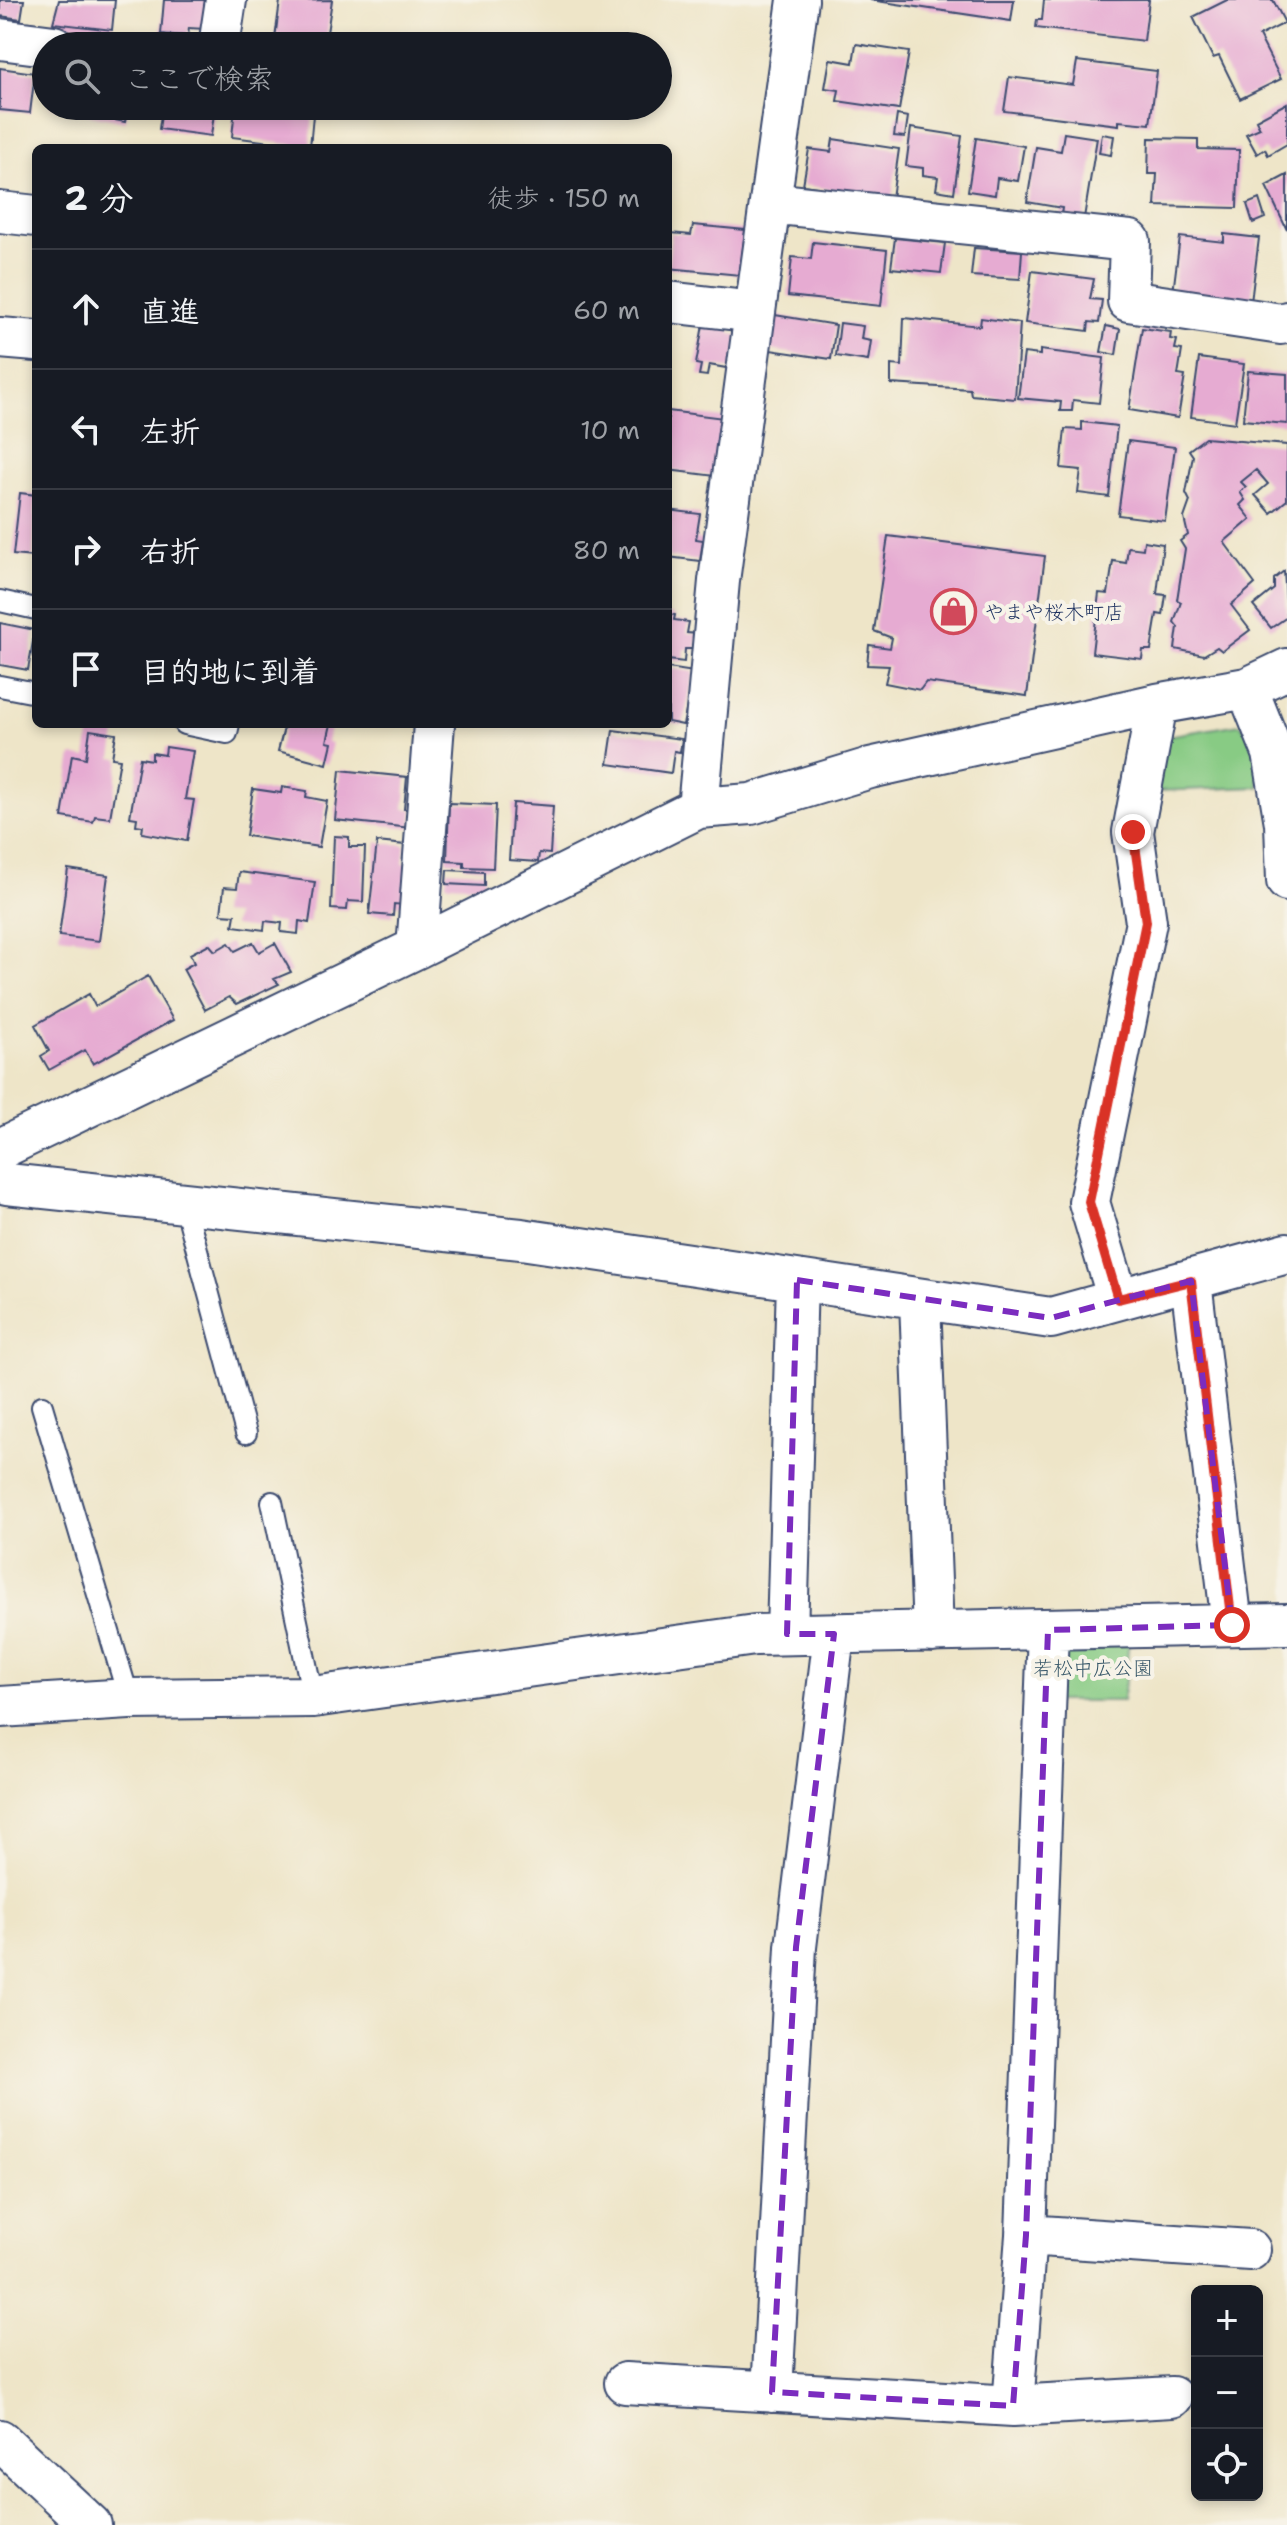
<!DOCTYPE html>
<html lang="ja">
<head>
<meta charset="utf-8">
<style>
	body { margin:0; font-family:"Shantell Sans","Klee One",sans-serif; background:#242831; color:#f1f3f6 }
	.controls { position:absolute; right:24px; bottom:24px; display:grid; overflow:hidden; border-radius:12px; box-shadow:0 4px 12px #0003 }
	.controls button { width:72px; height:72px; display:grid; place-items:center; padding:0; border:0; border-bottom:2px solid #363941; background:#171b24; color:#f1f3f6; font:40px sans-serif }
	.stop { position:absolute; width:24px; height:24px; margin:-18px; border:6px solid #d93025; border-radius:50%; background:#fff }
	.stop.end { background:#d93025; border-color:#fff; box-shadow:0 2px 8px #0008 }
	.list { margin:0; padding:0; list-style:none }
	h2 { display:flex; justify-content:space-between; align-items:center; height:104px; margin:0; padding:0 32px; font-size:34px }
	h2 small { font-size:26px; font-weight:400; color:#9ea1a6 }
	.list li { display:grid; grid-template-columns:52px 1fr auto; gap:24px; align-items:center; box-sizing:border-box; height:120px; padding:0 32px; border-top:2px solid #363941 }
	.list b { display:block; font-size:30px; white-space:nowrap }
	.list em { font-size:26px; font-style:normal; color:#9ea1a6 }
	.icon { flex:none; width:44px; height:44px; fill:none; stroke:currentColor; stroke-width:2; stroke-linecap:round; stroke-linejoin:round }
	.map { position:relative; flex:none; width:1287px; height:2525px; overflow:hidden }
	.search { position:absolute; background:#171b24; box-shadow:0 4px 12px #0003; left:32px; top:32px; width:640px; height:88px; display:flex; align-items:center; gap:20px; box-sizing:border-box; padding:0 28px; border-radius:44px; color:#9ea1a6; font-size:30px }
	.panel { position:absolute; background:#171b24; box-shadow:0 4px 12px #0003; left:32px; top:144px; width:640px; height:584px; border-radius:12px }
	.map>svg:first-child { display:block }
	.green { fill:#88cb84; stroke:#527d71; stroke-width:2 }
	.building { fill:#e6abd2 }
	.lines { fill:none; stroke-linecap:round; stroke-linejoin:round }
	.lane-casing { stroke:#3b4a6e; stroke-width:24 }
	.street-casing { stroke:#3b4a6e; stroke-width:44 }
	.lane { stroke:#fff; stroke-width:20 }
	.street { stroke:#fff; stroke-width:40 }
	.route { stroke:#d93025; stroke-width:10 }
	.marked { fill:none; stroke:#7b2cbf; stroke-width:6; stroke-dasharray:16 10; stroke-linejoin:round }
	.labels { text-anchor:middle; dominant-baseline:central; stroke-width:8; stroke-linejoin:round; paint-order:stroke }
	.poi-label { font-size:20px; fill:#1b2f5e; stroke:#f7f3e8; text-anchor:start }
	.park-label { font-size:20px; fill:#365668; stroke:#f7f3e8 }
</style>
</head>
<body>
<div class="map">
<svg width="1287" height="2525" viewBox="0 0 1287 2525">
	<rect width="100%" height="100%" fill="#f7f3e8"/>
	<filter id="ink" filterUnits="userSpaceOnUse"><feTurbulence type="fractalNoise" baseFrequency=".0125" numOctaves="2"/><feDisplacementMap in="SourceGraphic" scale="16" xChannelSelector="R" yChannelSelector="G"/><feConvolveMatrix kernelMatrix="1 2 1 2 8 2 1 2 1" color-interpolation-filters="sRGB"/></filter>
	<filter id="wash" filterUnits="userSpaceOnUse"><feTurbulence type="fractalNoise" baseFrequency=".006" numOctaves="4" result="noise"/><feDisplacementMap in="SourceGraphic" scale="32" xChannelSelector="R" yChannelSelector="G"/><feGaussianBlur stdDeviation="1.8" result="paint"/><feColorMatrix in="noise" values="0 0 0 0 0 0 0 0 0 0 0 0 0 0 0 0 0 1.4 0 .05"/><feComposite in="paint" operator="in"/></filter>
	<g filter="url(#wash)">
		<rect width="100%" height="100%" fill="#eee5c8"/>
		<path class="green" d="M1240 724 1256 742 1259 787 1157 791 1166 736Z
			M1130 1630 1123 1701H1051L1064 1638Z"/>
		<g id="blocks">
			<path class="building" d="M0 0H24L21 19 0 16Z
				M59 0H115L112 30 53 23Z
				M164 0H208L205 29 189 28 188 36 161 34Z
				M332 0 325 46H274L280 1Z
				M870 0H1014L1011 21Z
				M1044 0H1149L1144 41 1036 28 1037 20H1042Z
				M1227 0H1273L1285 23 1259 36 1281 79 1240 99 1219 56 1213 58 1193 17Z
				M856 44 909 52 899 110 837 101 839 90 825 88 830 59 853 63Z
				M1077 61 1157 71 1150 124 1119 121V125L1004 111 1009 77 1073 85Z
				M0 68 35 73 30 113 0 110Z
				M1287 103V144L1268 155 1265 149 1257 154 1246 134 1260 128 1256 120Z
				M47 106H117L128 108 125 122Z
				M173 106H215L211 136 159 129 162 108 173 109Z
				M242 106H310L309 114 313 115 310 147 232 137 235 108Z
				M897 115 908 117 905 137 894 136Z
				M911 128 962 136 954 193 936 190 938 177 923 175V168L906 166Z
				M1064 133 1097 138 1084 218 1061 215 1062 208 1027 202 1036 147 1061 151Z
				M1102 134 1114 136 1111 155 1099 153Z
				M976 138 1024 146 1018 181 997 178 995 195 968 191Z
				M1149 138 1198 139V149L1239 150 1237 208 1155 206 1157 174H1148Z
				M833 139 899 149 892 198 803 185 809 149 831 152Z
				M1287 175V230L1266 186Z
				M1259 199 1265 218 1253 223 1247 204Z
				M693 225 745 230 740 275 668 268 671 233 691 235Z
				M1224 234 1259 238 1251 302 1173 293 1180 237 1224 242Z
				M895 238 945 243 941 273 891 268Z
				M813 242 887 250 881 306 788 296 792 257 811 259Z
				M974 248 1022 251 1020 279 971 276Z
				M1032 271 1094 279 1090 299 1102 300 1099 323 1089 322 1088 331 1025 323Z
				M775 315 836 325 831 359 770 350Z
				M904 318 980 326 981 318 1020 323 1015 399 971 395 970 389 891 384V365L902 366Z
				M840 323 863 326 861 339 871 341 868 361 836 356Z
				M703 325 731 329V334L738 335 732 369 709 365 707 376 699 375 701 365 696 364Z
				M1106 326 1120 329 1116 355 1101 352Z
				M1142 328 1171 332 1170 339 1177 340 1175 349 1182 350 1178 375 1185 376 1178 418 1129 410Z
				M1040 350 1104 358 1099 403 1073 400 1072 411H1060L1061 402 1018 398 1024 353 1040 355Z
				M1199 358 1244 364 1235 423 1191 417Z
				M1248 371 1287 374V424L1243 420Z
				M668 411 724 418 715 476 668 470Z
				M1082 422 1117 426 1109 497 1078 493 1081 470 1061 468 1065 429 1082 430Z
				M1205 438 1287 445V500L1271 513 1255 495 1268 484 1256 470 1241 482 1246 487 1240 492 1245 500 1240 505 1251 519 1224 542 1255 584 1231 605 1250 630 1222 651 1217 647 1204 655 1175 649 1178 627 1174 622 1181 602 1177 600 1185 549 1180 541 1188 535 1184 518 1190 501 1186 493 1193 456 1189 450Z
				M1128 441 1175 447 1165 521 1118 515Z
				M20 493 36 495 33 557 13 555Z
				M668 510 700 514 696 539 703 540 700 561 668 557Z
				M888 536 1045 556 1027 696 926 682 920 690 885 683 889 666 867 665 869 645 890 648 892 638 874 631Z
				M1144 541 1163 544 1157 594 1166 595 1163 615 1157 614 1151 650H1143L1142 659 1092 653 1099 593 1108 594 1113 561 1126 563 1128 547 1143 549Z
				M1284 571 1287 617 1271 628 1253 606 1274 589V579Z
				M668 614 675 615 674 620 689 622 687 633 698 634 696 649H685L684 662 668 660Z
				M0 623 35 630 28 670 0 665Z
				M668 668 694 672 683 725 668 722Z
				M285 724H331L327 742 332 743 327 764 278 751Z
				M90 730 116 734 112 758 120 759 110 818 95 816 93 822 62 817 72 755 86 758Z
				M613 730 682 739 680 752 674 751 671 773 608 764Z
				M166 747 193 751 185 799 194 800 187 841 142 833 143 826 136 825 137 818 130 817 140 758 152 760V753L165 755Z
				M340 770 407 777 404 809H413L411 828 335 820Z
				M282 787 307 791 306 797 327 801 319 847 246 836 253 789 281 793Z
				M449 803 496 805 493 868 464 867V862L447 861Z
				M513 803 553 806 550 854 539 853 538 862 509 860Z
				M334 836 349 837V847H365L363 902 348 901 347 910 331 909Z
				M377 842 405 845 403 863 408 864 404 905 394 904 393 916 369 914Z
				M68 869 108 875 99 941 59 936Z
				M447 870 484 872V886L446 884Z
				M239 872 315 882 309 923 299 921 298 934 281 932 282 923 265 921 264 930 233 926 235 915 221 914 224 887 237 888Z
				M253 942 259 952 275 943 291 972 274 979 279 984 237 1004 229 997 205 1010 183 969 194 963 190 954 209 944 215 951 229 943 235 951Z
				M148 976 173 1020 93 1064 85 1050 49 1070 41 1056 49 1051 35 1025 89 994 95 1006Z"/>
		</g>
	</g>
	<g filter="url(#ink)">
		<use href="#blocks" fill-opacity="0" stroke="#3b4a6e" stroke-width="2"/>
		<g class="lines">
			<defs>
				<path id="lane" d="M0 601 36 609
					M0 686 36 693
					M184 724 227 733 229 724
					M184 1201 246 1433
					M42 1406 129 1699
					M272 1502 313 1697"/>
				<path id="street" d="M0 39 54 46
					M219 46 226 0
					M770 203 1130 241 1128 301 1281 324 1287 322
					M0 212 36 216
					M668 302 755 312 798 0
					M0 338 36 341
					M1247 688 1273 753 1285 823 1287 881
					M698 808 719 581 755 312
					M417 948 434 724
					M0 1149 417 948 698 808 751 804 870 768 1157 704 1247 688 1287 669
					M0 1179 7 1184 521 1239 1051 1318 1287 1253
					M1191 1281 1232 1625
					M1118 1299 1089 1202 1146 922 1133 832 1157 704
					M920 1301 933 1632
					M1048 1630 1026 2235 1250 2250
					M787 1634 797 1280
					M0 1707 129 1699 313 1697 755 1635 1287 1624
					M625 2383 1013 2406 1026 2235
					M772 2392 796 1947 834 1634
					M1013 2406 1172 2397
					M0 2440 91 2525"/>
			</defs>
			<use href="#lane" class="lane-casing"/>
			<use href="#street" class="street-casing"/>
			<use href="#lane" class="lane"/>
			<use href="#street" class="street"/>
		</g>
	</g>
	<g class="lines" filter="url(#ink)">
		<path class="route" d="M1133 832 1146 922 1089 1202 1118 1299 1191 1281 1232 1625"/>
	</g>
	<path class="marked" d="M797 1280 1051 1318 1191 1281 1232 1625 1048 1630 1026 2235 1013 2406 772 2392 796 1947 834 1634H787Z"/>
	<defs>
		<symbol id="shop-ring" viewBox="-11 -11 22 22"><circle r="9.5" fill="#f7f3e8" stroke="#d1495b" stroke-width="1.5"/><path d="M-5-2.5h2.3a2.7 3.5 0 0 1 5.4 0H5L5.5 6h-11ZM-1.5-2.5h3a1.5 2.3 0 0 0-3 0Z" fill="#d1495b"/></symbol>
	</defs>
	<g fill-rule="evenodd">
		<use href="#shop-ring" x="928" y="586" width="51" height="51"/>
	</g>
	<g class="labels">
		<g class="poi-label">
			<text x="984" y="612">やまや桜木町店</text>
		</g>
		<g class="park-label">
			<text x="1093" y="1668">若松中広公園</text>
		</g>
	</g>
</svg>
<div class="controls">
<button>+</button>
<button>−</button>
<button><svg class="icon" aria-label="locate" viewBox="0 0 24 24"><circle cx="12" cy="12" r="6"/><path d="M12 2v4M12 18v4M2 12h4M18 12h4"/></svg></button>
</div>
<div class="stop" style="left:1232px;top:1625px"></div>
<div class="stop end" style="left:1133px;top:832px"></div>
<div class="search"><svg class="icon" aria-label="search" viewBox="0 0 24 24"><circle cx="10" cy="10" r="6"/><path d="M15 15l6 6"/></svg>ここで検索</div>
<section class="panel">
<h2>2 分<small>徒歩 · 150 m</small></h2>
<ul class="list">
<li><svg class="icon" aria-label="ahead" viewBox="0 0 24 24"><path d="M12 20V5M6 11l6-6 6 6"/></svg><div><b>直進</b></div><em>60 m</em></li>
<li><svg class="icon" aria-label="left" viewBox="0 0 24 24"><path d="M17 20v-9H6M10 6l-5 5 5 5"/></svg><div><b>左折</b></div><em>10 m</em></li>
<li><svg class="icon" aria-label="right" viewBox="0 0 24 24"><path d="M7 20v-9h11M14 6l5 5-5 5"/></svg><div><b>右折</b></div><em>80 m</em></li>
<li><svg class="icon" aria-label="arrive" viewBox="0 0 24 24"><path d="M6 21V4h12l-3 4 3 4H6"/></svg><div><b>目的地に到着</b></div></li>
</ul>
</section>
</div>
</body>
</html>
